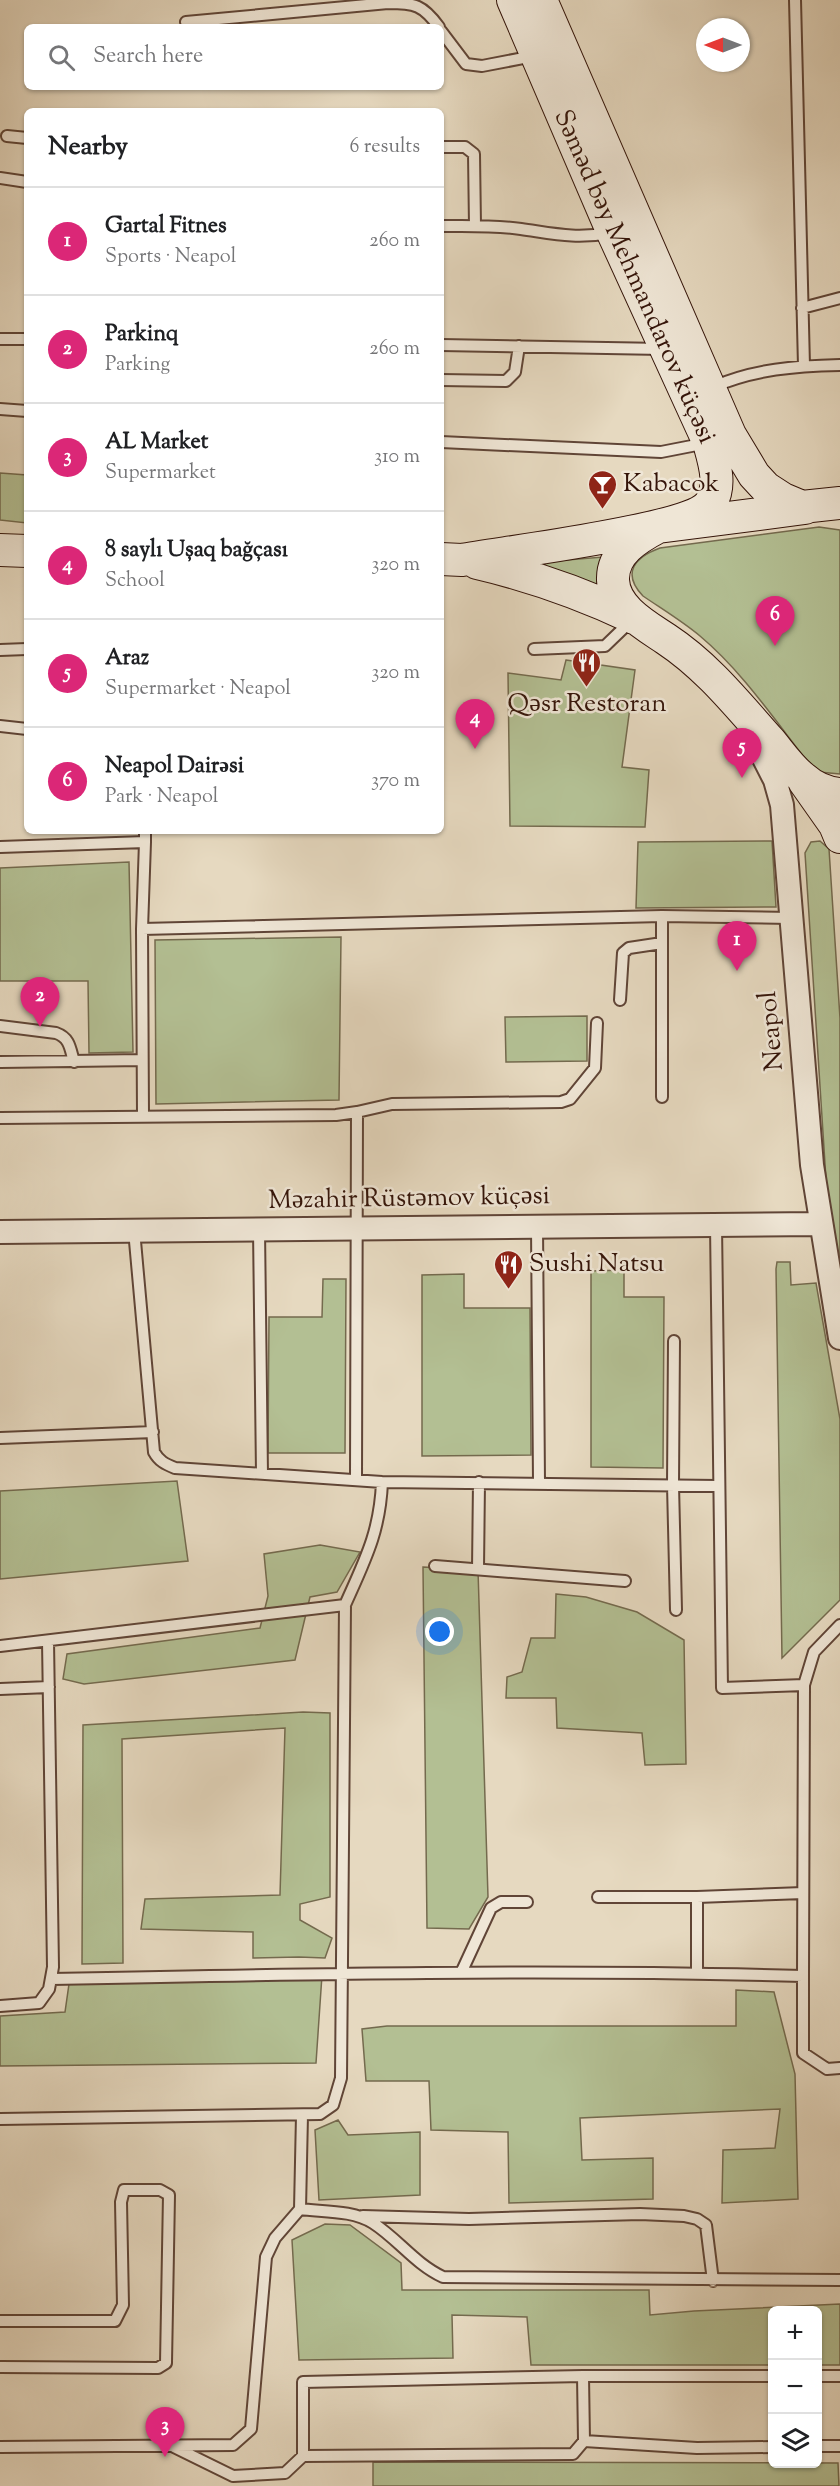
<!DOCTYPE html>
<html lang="en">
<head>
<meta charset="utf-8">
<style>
	body { margin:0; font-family:"Sorts Mill Goudy",serif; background:#f6f6f6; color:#202124 }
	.controls { position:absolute; right:18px; bottom:18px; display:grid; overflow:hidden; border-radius:9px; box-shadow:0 2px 4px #0004 }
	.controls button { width:54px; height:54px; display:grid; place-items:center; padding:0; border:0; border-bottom:2px solid #e0e0e0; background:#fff; color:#202124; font:30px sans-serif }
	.compass { position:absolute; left:696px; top:18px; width:54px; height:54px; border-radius:50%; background:#fff; box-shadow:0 2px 4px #0004; rotate:270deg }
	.you { position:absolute; left:440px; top:1632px; width:21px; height:21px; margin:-15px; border:4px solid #fff; border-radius:50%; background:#1a73e8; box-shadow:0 0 0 9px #1a73e833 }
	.badge { display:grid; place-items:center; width:39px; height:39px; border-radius:50%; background:#db2777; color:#fff; font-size:20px; font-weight:700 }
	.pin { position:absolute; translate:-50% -50px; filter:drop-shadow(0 2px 3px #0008) }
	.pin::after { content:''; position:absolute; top:32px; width:21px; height:18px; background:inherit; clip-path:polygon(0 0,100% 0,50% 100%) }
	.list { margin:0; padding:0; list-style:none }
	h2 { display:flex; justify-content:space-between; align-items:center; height:78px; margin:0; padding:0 24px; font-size:26px }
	h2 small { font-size:20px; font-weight:400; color:#757577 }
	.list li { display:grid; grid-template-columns:39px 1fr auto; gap:18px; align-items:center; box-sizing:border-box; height:108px; padding:0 24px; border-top:2px solid #e0e0e0 }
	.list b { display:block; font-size:22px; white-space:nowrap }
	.list p { margin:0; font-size:20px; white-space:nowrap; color:#757577 }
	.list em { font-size:20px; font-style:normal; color:#757577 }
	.icon { flex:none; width:33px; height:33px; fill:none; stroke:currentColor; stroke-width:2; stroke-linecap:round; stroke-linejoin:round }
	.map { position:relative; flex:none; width:840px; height:2486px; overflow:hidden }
	.search { position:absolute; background:#fff; box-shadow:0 2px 4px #0004; left:24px; top:24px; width:420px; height:66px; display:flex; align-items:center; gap:15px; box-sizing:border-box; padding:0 21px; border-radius:9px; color:#757577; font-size:22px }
	.panel { position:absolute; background:#fff; box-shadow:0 2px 4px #0004; left:24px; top:108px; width:420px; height:726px; border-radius:9px }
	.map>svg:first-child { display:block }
	.green { fill:#b3bf93; stroke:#746a4e; stroke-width:1.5 }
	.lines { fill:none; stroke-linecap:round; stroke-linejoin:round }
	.lane-casing { stroke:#604537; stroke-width:14 }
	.street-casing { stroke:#604537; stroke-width:26 }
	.secondary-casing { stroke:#341409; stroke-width:34 }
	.lane { stroke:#efe6d6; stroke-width:10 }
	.street { stroke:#efe6d6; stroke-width:22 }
	.secondary { stroke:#efe6d6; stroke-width:32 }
	.labels { text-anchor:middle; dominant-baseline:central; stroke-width:5; stroke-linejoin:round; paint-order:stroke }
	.street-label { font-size:26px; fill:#341409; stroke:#efe6d6 }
	.poi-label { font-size:26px; fill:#341409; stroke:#efe6d6; text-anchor:start }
</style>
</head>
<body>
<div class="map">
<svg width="840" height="2486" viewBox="0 0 840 2486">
	<rect width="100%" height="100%" fill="#e6d9c0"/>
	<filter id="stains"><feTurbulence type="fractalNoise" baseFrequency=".00333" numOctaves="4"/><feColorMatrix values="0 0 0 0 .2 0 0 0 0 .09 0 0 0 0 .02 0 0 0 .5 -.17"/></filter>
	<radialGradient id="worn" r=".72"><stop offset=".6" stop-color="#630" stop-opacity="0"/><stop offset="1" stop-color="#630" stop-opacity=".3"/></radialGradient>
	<path class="green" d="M0 473 27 475V523L0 520Z
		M819 527 840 530V774L819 772 811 766C776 722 743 672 700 636 682 621 662 609 643 596 621 573 635 557 660 548Z
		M603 557 600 586 518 564Z
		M566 660 635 670 622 767 649 770 645 827 510 826 508 673 561 680Z
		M772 841 776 907 636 908 638 842Z
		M820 841 829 849 840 1018V1281L829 1226 805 853 811 842Z
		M129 862 133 1052 89 1053 88 981H0V868Z
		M341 937 339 1100 156 1104 155 940Z
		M587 1016V1061L506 1062 505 1017Z
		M777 1262H790L791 1285 816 1283 840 1419V1600L782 1658 776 1269Z
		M624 1270V1297H664L663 1468 591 1467V1271Z
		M464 1274V1308H530L531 1455 422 1456V1275Z
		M323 1279H346L345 1453H268L269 1317H322Z
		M177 1481 188 1561 0 1579V1491Z
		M320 1545 360 1552 337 1592 310 1597 295 1660 84 1684 63 1679 67 1654 260 1628 268 1596 264 1554Z
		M423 1567 478 1570 488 1897 469 1929 427 1928Z
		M556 1594 586 1597 637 1612 684 1640 686 1764 645 1765 642 1733 557 1728 556 1698H506L507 1677 522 1672 531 1638H555Z
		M303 1712 330 1713V1897L300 1904V1920L332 1938 325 1958 299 1957 253 1958V1932L141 1929 145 1899 280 1895 285 1728 122 1739 123 1963 82 1964 83 1725Z
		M322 1975 316 2063 0 2066V2016L65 2012 70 1977Z
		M736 1990 774 1992 795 2074 798 2199 722 2203 723 2150 775 2148 780 2109 580 2118 582 2160 653 2158V2199L509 2203 508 2132 431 2130 429 2081H366L362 2029 387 2026H736Z
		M338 2120 348 2135 420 2132V2195L319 2200 315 2130Z
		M325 2224 350 2225 401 2263 402 2290H649L650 2315 694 2311 840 2304V2365H818V2310H772V2365H531L527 2317 452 2315 453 2358 299 2360 292 2240Z
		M373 2462 838 2463 839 2486H373Z"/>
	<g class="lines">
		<defs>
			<path id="lane" d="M795 0 804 366
				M186 22 388 3C415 3 423 5 439 27
				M441 31 466 64 482 66 534 56
				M7 136 27 138
				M441 147H465L474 154 475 226
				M0 178 27 182
				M441 226C468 226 495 225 521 229 556 234 575 239 610 233
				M802 308 840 298
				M0 339H27
				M441 345 663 349
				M441 380 506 381 515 372 519 346
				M713 387C754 369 796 366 840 365
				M0 409 27 411
				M441 442 661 452 707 443
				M534 649 605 646 632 620
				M0 650 27 649
				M0 726 27 729
				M0 847 145 842V831
				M142 929 662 916
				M620 1000 623 953 629 948 662 943
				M0 1026 56 1033C70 1038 70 1048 74 1062
				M0 1062 142 1060
				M662 1097V916L791 918
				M357 1112 392 1104 561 1102 570 1099 595 1068 597 1023
				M143 1115 142 929 145 842
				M0 1118 336 1115 357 1112 356 1480
				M716 1225 722 1688 804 1685 803 1976
				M537 1226 539 1482
				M259 1229 262 1474
				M134 1230 154 1452C159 1461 165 1464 175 1468L382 1482 718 1486
				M674 1341 673 1485 676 1610
				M0 1438 153 1432
				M435 1566 625 1581
				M478 1569 479 1482
				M0 1646 345 1605
				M804 1685 814 1652 840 1625
				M0 1689 49 1687
				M598 1897H697V1973
				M697 1897 803 1893
				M461 1973 491 1908 501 1902H527
				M51 1979C302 1974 553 1969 803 1976V2053L827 2069 840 2068
				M0 2006 39 2003 49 1989 53 1967 48 1641
				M0 2119 320 2114 333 2105 341 2078 345 1605C365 1560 380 1532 382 1482
				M300 2209C323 2212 353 2210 373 2223 398 2239 415 2264 443 2277L840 2280
				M363 2216 469 2219 640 2214 684 2216 697 2219 706 2225 713 2281
				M0 2321H115L123 2305 121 2202 124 2190H160L169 2195 166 2363 158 2368 0 2367
				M818 2376H840
				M584 2441 697 2448 772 2447
				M818 2446H840
				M0 2447 233 2445 251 2429 266 2257 275 2238 300 2209 302 2115
				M174 2447 233 2476 285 2473 303 2456 573 2454 584 2441 583 2376
				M303 2456V2382L583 2376H772"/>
			<path id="street" d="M753 737 775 780 782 805 812 1165 840 1338
				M0 1232 819 1224"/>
			<path id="secondary" d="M541 0 730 435 754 475 766 488 783 499 802 507 840 503
				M805 508 658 527C637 538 612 553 613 580 614 608 645 625 666 639 707 666 737 704 770 741 780 753 790 768 803 778 813 787 826 793 840 794
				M0 550 27 551
				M441 559 462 560C505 552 686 531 709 505 723 488 714 461 709 443L613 233 513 0
				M477 563C533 576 583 594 634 618
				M804 781 835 825 840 837"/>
		</defs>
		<use href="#lane" class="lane-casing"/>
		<use href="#street" class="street-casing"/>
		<use href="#secondary" class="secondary-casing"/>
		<use href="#lane" class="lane"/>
		<use href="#street" class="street"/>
		<use href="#secondary" class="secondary"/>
	</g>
	<defs>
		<symbol id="bar-pin" viewBox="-11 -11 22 30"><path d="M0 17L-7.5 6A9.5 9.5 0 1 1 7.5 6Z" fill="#8f2418" stroke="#efe6d6"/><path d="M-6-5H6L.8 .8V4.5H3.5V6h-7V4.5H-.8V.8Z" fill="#fff"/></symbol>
		<symbol id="restaurant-pin" viewBox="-11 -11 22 30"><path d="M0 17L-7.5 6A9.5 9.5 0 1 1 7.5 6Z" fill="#8f2418" stroke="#efe6d6"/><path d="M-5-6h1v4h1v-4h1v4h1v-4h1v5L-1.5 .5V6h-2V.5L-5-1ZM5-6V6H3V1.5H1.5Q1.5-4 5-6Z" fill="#fff"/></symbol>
	</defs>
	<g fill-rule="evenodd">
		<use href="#bar-pin" x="586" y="468" width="33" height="45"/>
		<use href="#restaurant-pin" x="570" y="646" width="33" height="45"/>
		<use href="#restaurant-pin" x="492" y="1248" width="33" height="45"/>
	</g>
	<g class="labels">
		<g class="street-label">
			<text transform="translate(634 277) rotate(66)">Səməd bəy Mehmandarov küçəsi</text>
			<text transform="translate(772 1031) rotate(-95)">Neapol</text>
			<text transform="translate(409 1199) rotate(-1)">Məzahir Rüstəmov küçəsi</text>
		</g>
		<g class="poi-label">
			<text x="623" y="484">Kabacok</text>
			<text x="587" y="704" text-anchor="middle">Qəsr Restoran</text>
			<text x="529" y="1264">Sushi Natsu</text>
		</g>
	</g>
	<rect width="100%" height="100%" filter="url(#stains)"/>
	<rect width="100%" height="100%" fill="url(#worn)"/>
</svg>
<div class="controls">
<button>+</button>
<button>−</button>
<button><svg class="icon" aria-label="layers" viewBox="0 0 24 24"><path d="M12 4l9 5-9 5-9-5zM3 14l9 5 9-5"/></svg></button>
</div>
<svg class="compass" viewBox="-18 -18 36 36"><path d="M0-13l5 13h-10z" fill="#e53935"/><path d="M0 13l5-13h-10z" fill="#757577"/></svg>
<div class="you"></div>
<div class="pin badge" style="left:737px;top:971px">1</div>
<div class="pin badge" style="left:40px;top:1027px">2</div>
<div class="pin badge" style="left:165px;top:2457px">3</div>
<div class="pin badge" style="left:475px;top:749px">4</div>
<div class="pin badge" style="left:742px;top:778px">5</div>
<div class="pin badge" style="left:775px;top:646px">6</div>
<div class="search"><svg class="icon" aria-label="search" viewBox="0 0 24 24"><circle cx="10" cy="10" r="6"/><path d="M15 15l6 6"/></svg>Search here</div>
<section class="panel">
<h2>Nearby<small>6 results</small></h2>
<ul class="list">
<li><span class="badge">1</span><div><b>Gartal Fitnes</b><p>Sports · Neapol</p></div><em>260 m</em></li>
<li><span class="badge">2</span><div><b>Parkinq</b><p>Parking</p></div><em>260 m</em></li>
<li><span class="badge">3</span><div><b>AL Market</b><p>Supermarket</p></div><em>310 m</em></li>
<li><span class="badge">4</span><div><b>8 saylı Uşaq bağçası</b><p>School</p></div><em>320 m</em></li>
<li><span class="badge">5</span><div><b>Araz</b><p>Supermarket · Neapol</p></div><em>320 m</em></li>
<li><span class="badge">6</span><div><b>Neapol Dairəsi</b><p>Park · Neapol</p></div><em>370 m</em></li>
</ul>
</section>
</div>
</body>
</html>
